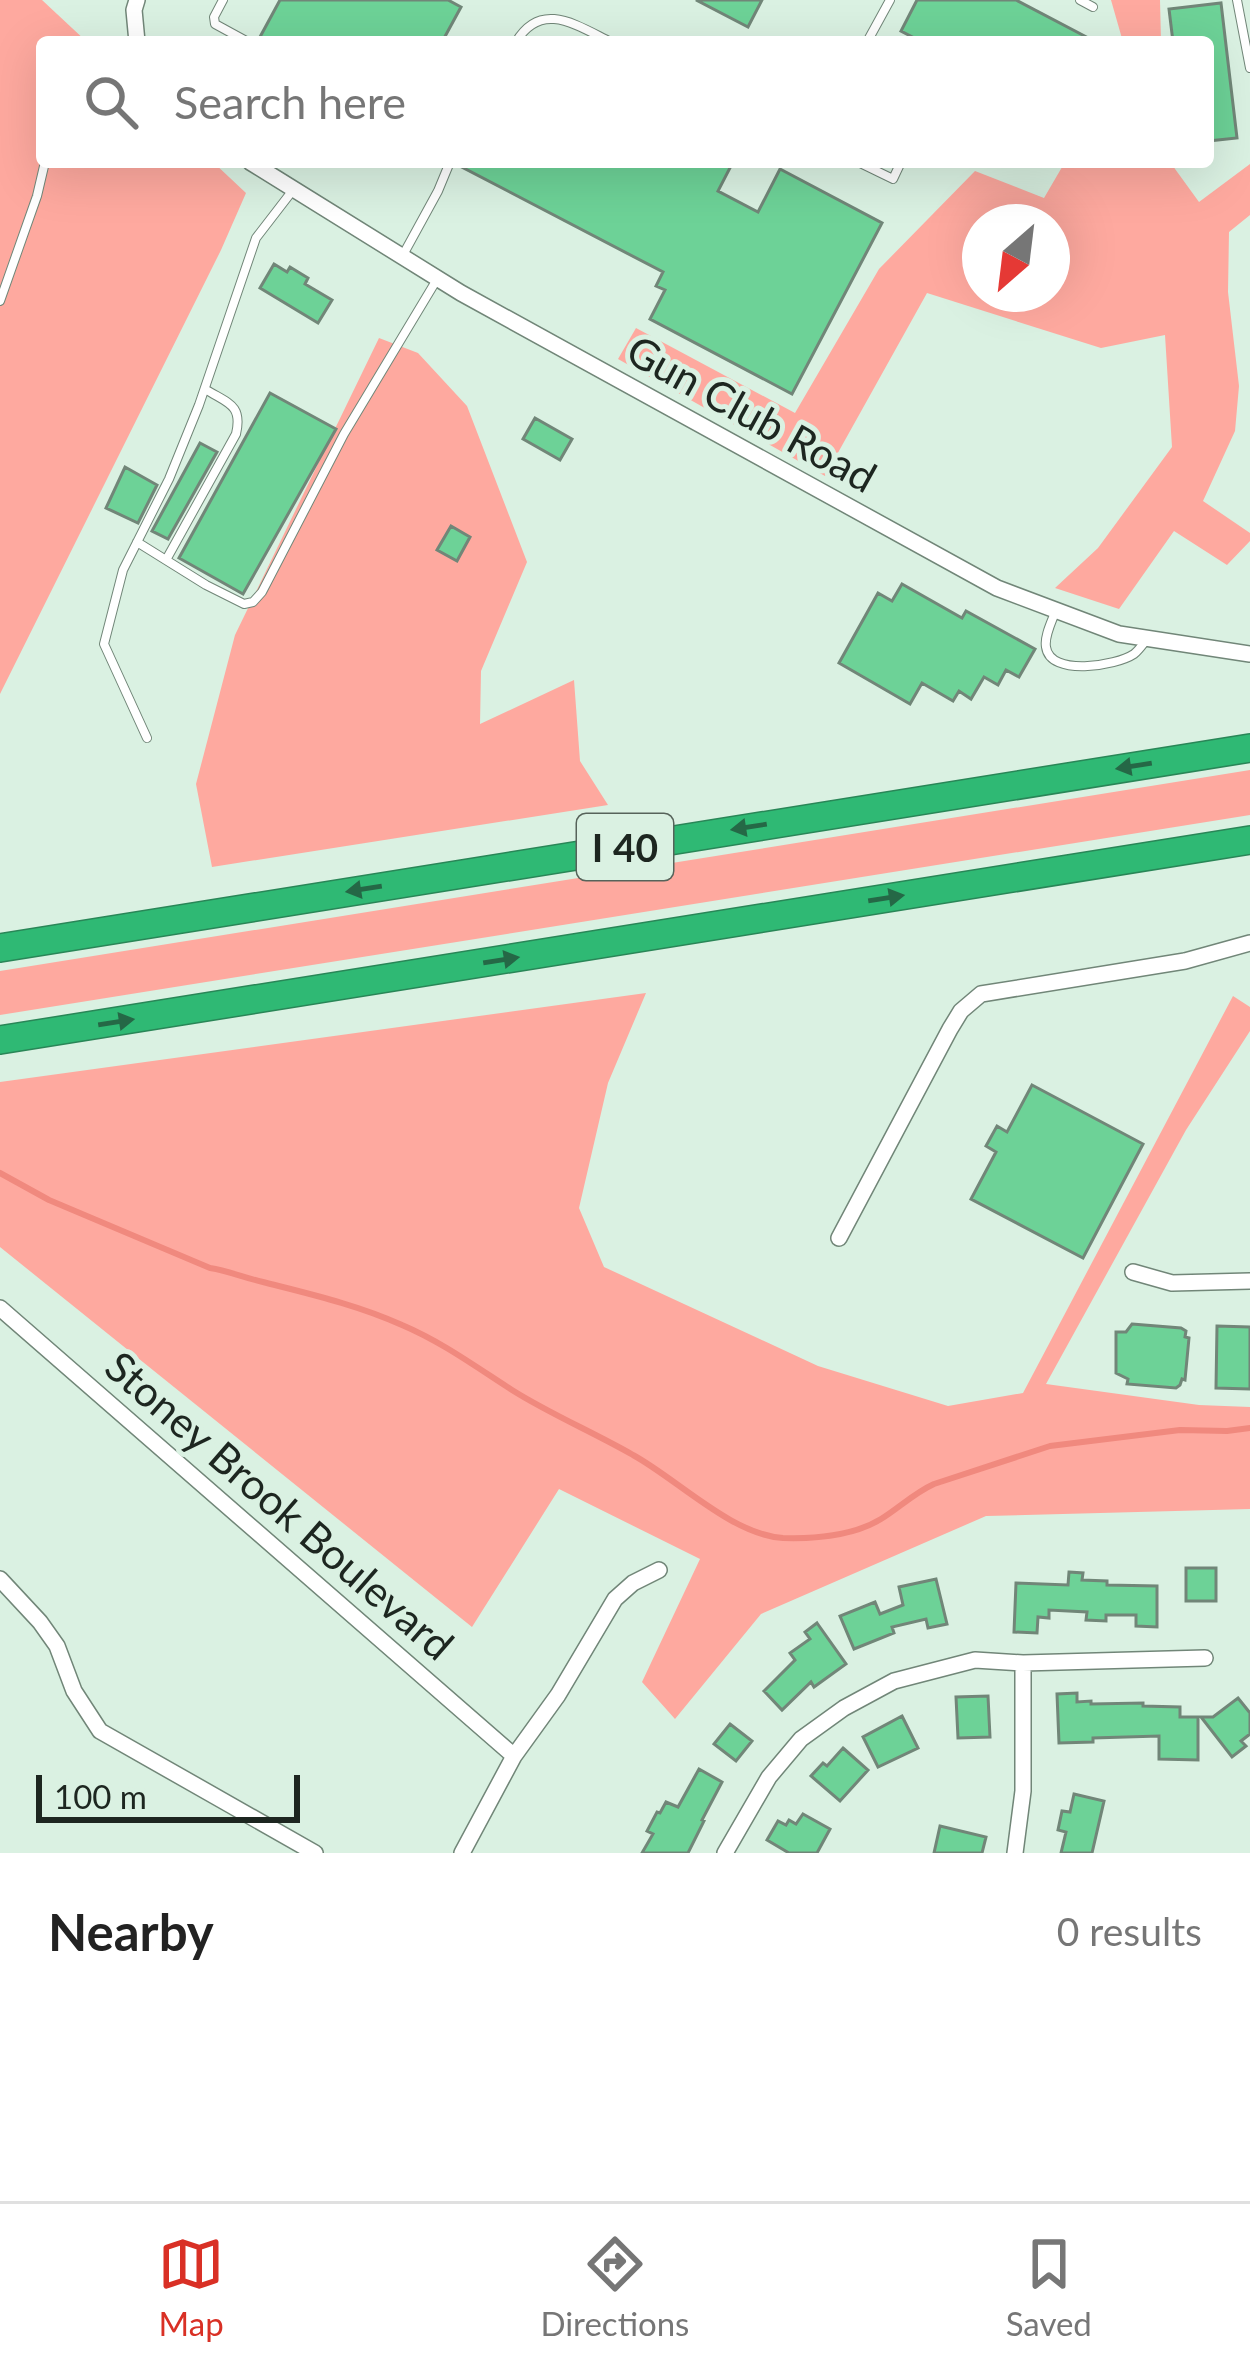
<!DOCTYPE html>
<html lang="en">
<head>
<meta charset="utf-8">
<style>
	body { margin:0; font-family:Lato,sans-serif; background:#f2f2f2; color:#222 }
	.compass { position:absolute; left:962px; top:204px; width:108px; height:108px; border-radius:50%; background:#fff; box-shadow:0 12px 48px #0002; rotate:208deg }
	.scale { position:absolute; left:36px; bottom:30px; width:264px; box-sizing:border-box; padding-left:12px; border:6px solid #1d2620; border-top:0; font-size:33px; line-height:42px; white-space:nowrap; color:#1d2620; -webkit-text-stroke:9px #daf1e2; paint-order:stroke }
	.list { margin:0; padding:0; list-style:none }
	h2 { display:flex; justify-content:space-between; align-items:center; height:156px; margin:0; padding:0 48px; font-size:51px }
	h2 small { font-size:39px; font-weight:400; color:#767676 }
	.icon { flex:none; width:66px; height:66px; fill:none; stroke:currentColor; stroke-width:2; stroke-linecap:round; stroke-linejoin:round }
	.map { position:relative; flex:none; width:1250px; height:1853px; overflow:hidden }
	.search { position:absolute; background:#fff; box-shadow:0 12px 48px #0002; left:36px; right:36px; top:36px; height:132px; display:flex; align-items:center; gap:30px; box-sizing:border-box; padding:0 42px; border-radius:12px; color:#767676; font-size:45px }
	.sheet { height:348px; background:#fff }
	nav { display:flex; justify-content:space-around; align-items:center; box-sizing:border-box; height:168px; border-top:3px solid #e0e0e0; background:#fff; font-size:33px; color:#767676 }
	nav a { display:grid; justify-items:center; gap:6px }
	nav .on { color:#d93025 }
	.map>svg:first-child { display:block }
	.green { fill:#fea99f; fill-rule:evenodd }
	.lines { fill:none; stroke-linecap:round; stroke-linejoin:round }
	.stream { stroke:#f0897e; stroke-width:6 }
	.building { fill:#6dd297; stroke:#718678; stroke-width:3 }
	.lane-casing { stroke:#718678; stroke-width:10 }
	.street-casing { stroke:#718678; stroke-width:18 }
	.highway-casing { stroke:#298657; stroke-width:30 }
	.lane { stroke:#fff; stroke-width:8 }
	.street { stroke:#fff; stroke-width:15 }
	.highway { stroke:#2fb974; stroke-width:27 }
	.oneway { fill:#256846 }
	.labels { text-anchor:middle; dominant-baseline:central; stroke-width:10; stroke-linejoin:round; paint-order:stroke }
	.shield { fill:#daf1e2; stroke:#56635a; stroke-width:3 }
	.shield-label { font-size:39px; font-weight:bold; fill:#1d2620 }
	.street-label { font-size:42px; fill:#1d2620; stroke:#daf1e2 }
</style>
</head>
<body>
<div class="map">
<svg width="1250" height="1853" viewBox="0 0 1250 1853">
	<rect width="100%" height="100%" fill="#daf1e2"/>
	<path class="green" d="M0 0H42L87 42H42V162H213L246 193 221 250 0 694Z
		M1111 0H1160L1161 42H1123Z
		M1065 162H1170L1199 202 1250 164V215L1229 232 1228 292 1239 386 1235 431 1203 501 1250 533V541L1227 565 1174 531 1119 609 1055 588 1098 548 1172 447 1165 335 1101 348 927 293 825 476 618 359 636 328 795 413 879 269 975 171 1044 198ZM980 222H1052V294H980Z
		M379 338 418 353 467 406 527 562 481 671 480 724 574 680 580 761 608 805 212 867 196 784 235 635Z
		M1250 770V815L0 1015V971Z
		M646 993 608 1083 579 1208 604 1267 818 1366 948 1406 1023 1393 1233 996 1250 1007V1031L1186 1130 1046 1384 1199 1405 1250 1407V1509L986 1516 761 1614 675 1719 642 1682 700 1559 559 1489 472 1627 0 1247V1082Z"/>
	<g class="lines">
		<path class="stream" d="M0 1173 49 1200 210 1268C229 1271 245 1278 263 1282 310 1294 358 1305 402 1325 442 1342 476 1367 512 1390 550 1414 593 1432 633 1455 677 1479 732 1535 783 1538 816 1539 853 1536 881 1519 899 1508 914 1493 934 1484L1050 1446 1180 1430 1227 1431 1250 1428"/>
	</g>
	<path class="building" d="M280 0H448L461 7 442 42H269L260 37Z
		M696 0H762L748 27Z
		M917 0H1016L1096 42H922L901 31Z
		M1221 3 1237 138 1208 141V42H1173L1169 9Z
		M458 162H733L718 191 758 212 780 169 882 223 792 394 650 319 665 290 656 286 663 272 458 165Z
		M274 264 287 272 290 267 308 278 305 284 332 300 318 323 260 288Z
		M270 393 336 429 243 594 179 558Z
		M535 418 572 439 560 460 523 439Z
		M200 443 217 452 168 539 152 531Z
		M125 467 157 485 138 523 106 508Z
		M451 526 470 537 457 561 437 550Z
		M902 584 962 618 966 611 1035 649 1019 677 1006 670 998 685 984 677 971 699 959 691 953 701 922 683 910 704 839 663 878 593 892 601Z
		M1032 1085 1143 1144 1083 1258 971 1199 996 1152 986 1146 997 1126 1007 1132Z
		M1132 1324 1181 1328 1186 1331 1185 1337 1189 1338 1185 1380 1182 1379 1180 1385 1176 1388 1127 1384 1128 1379 1116 1373V1332H1126Z
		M1217 1326 1250 1327V1389L1216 1388Z
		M1186 1568H1216V1601H1186Z
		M1069 1572 1083 1573 1082 1580 1107 1581V1585L1157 1586V1627L1136 1626V1615H1106V1621L1086 1620 1087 1612 1049 1610V1618L1038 1617 1037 1633 1014 1632 1016 1583 1068 1585Z
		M936 1579 947 1624 928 1628 926 1619 892 1627 894 1633 854 1649 840 1616 875 1602 880 1614 903 1605 899 1587Z
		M817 1623 846 1664 814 1687 811 1682 782 1710 764 1691 795 1660 790 1653 810 1639 805 1632Z
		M1077 1693V1702L1091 1701V1704L1143 1703V1706L1180 1707V1717H1198V1760L1159 1759V1736L1093 1738V1742L1059 1743 1057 1694Z
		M988 1696 990 1737 958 1738 956 1697Z
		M1238 1698 1250 1713V1734L1241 1741 1246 1746 1232 1757 1201 1717H1213Z
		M902 1716 918 1748 878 1767 863 1737Z
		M730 1724 752 1741 736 1761 714 1744Z
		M843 1748 868 1770 840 1801 811 1776 823 1763 827 1766Z
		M699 1769 722 1782 702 1820 704 1821 688 1853H642L653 1834 647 1831 657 1812 660 1813 666 1802 678 1807Z
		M1074 1794 1104 1801 1092 1853H1061L1066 1832 1058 1830 1062 1811 1070 1812Z
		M803 1814 830 1829 817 1853H789L767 1840 778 1821 786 1825 789 1820 796 1824Z
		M940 1826 986 1837 982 1853H934Z"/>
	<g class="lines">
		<defs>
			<path id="lane" d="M223 0 214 17 215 24 248 42
				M1080 0 1093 7
				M1237 0 1250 68
				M516 42C541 0 576 25 611 42
				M867 42 890 0
				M858 162 893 179 901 162
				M403 255 438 191 450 162
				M0 301 37 196 45 162
				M137 542 206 585 244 604 253 602 262 592 344 434 436 281
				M166 560 236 434C243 404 227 403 205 389
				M1056 610C1052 621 1044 636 1046 647 1050 677 1116 666 1134 654 1139 650 1143 644 1147 639
				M147 738 104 644 123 570 169 479 199 405 256 238 293 190"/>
			<path id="street" d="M137 42 134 10 137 0
				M250 162 461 293 997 588 1119 634 1250 654
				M839 1238 950 1029 961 1011 981 994 1185 961 1250 943
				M1133 1272 1172 1283 1250 1281
				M0 1308 514 1756
				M0 1579 40 1622 57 1646 74 1691 100 1731 315 1853
				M462 1853 514 1756 558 1695 615 1599 633 1583 659 1570
				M725 1853 769 1777 801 1739 844 1708 894 1681 975 1660 1023 1663 1205 1658
				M1015 1853 1023 1791V1663"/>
			<path id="highway" d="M0 948 1250 748
				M0 1040 1250 840"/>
		</defs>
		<use href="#lane" class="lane-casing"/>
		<use href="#street" class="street-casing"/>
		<use href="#highway" class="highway-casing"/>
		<use href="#lane" class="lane"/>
		<use href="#street" class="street"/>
		<use href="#highway" class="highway"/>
	</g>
	<defs><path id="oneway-solid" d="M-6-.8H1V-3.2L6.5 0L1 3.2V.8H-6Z" transform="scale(3)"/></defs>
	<g class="oneway">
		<use href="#oneway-solid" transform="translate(1134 766) rotate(171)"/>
		<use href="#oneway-solid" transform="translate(749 827) rotate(171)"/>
		<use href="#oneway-solid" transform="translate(364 889) rotate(171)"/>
		<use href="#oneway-solid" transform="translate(886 898) rotate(-9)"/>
		<use href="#oneway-solid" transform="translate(501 960) rotate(-9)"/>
		<use href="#oneway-solid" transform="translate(116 1022) rotate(-9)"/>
	</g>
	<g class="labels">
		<rect class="shield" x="577" y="814" width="96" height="66" rx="9"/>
		<g class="shield-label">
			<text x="625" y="847">I 40</text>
		</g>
		<g class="street-label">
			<text transform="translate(752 413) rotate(29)">Gun Club Road</text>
			<text transform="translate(280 1505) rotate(41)">Stoney Brook Boulevard</text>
		</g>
	</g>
</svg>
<svg class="compass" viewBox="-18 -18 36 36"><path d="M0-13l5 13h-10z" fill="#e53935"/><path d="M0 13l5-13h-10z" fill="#767676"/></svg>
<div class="scale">100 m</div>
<div class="search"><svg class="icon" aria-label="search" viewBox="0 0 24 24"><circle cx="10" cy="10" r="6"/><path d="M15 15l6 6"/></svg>Search here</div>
</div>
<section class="sheet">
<h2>Nearby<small>0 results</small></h2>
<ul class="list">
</ul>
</section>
<nav>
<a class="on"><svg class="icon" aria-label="map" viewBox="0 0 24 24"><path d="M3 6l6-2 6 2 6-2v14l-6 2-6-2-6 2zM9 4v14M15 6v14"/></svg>Map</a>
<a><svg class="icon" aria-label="directions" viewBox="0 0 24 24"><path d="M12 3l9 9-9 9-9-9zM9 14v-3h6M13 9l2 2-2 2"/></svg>Directions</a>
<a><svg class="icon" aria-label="saved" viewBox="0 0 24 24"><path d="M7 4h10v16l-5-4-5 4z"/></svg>Saved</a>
</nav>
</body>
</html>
